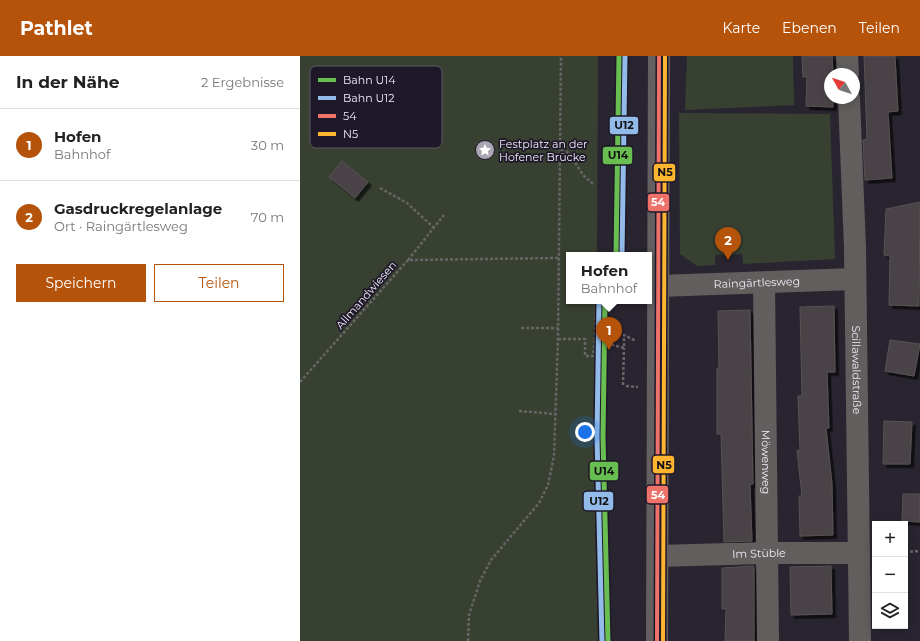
<!DOCTYPE html>
<html lang="de">
<head>
<meta charset="utf-8">
<style>
	body { margin:0; font-family:Montserrat,sans-serif; background:#f2f2f2; color:#222 }
	.controls { position:absolute; right:12px; bottom:12px; display:grid; overflow:hidden; border-radius:0px; box-shadow:0 2px 10px #0003 }
	.controls button { width:36px; height:36px; display:grid; place-items:center; padding:0; border:0; border-bottom:1px solid #e0e0e0; background:#fff; color:#222; font:20px sans-serif }
	.compass { position:absolute; left:524px; top:12px; width:36px; height:36px; border-radius:50%; background:#fff; box-shadow:0 2px 10px #0003; rotate:309deg }
	.you { position:absolute; left:285px; top:376px; width:14px; height:14px; margin:-10px; border:3px solid #fff; border-radius:50%; background:#1a73e8; box-shadow:0 0 0 6px #1a73e833 }
	.badge { display:grid; place-items:center; width:26px; height:26px; border-radius:50%; background:#b45309; color:#fff; font-size:13px; font-weight:700 }
	.pin { position:absolute; translate:-50% -33px; filter:drop-shadow(0 1px 2px #0008) }
	.pin::after { content:''; position:absolute; top:21px; width:14px; height:12px; background:inherit; clip-path:polygon(0 0,100% 0,50% 100%) }
	.popup { position:absolute; left:266px; top:196px; width:86px; height:52px; box-sizing:border-box; display:grid; place-content:center; border-radius:0px; background:#fff; filter:drop-shadow(0 1px 3px #0005); font-size:13px; white-space:nowrap; color:#767676 }
	.popup b { font-size:15px; color:#222 }
	.popup::after { content:''; position:absolute; left:50%; top:100%; margin-left:-8px; border:8px solid transparent; border-top-color:#fff }
	.list { margin:0; padding:0; list-style:none }
	h2 { display:flex; justify-content:space-between; align-items:center; height:52px; margin:0; padding:0 16px; font-size:17px }
	h2 small { font-size:13px; font-weight:400; color:#767676 }
	.list li { display:grid; grid-template-columns:26px 1fr auto; gap:12px; align-items:center; box-sizing:border-box; height:72px; padding:0 16px; border-top:1px solid #e0e0e0 }
	.list b { display:block; font-size:15px; white-space:nowrap }
	.list p { margin:0; font-size:13px; white-space:nowrap; color:#767676 }
	.list em { font-size:13px; font-style:normal; color:#767676 }
	.actions { display:flex; gap:8px; padding:12px 16px }
	.actions a { flex:1; padding:9px 0; border:1px solid #b45309; border-radius:0px; text-align:center; font-size:14px; color:#b45309 }
	.actions .main { background:#b45309; color:#fff }
	.icon { flex:none; width:22px; height:22px; fill:none; stroke:currentColor; stroke-width:2; stroke-linecap:round; stroke-linejoin:round }
	.map { position:relative; flex:none; width:620px; height:585px; overflow:hidden }
	header { display:flex; align-items:center; gap:24px; box-sizing:border-box; height:56px; padding:0 20px; background:#b45309; color:#fff }
	header strong { font-size:19px }
	nav { display:flex; gap:22px; margin-inline-start:auto; font-size:14px }
	main { display:flex }
	aside { flex:1; background:#fff }
	.map>svg:first-child { display:block }
	.green { fill:#384031 }
	.building { fill:#484246; stroke:#575254; filter:url(#shadow) }
	.lines { fill:none; stroke-linecap:round; stroke-linejoin:round }
	.path { stroke:#676566; stroke-width:2.5; stroke-dasharray:3 2; stroke-linecap:butt }
	.street { stroke:#615e5d; stroke-width:22 }
	.secondary { stroke:#646061; stroke-width:22 }
	.bus-1-casing { stroke:#1e1829; stroke-width:7 }
	.bus-2-casing { stroke:#1e1829; stroke-width:7 }
	.bus-1 { stroke:#ed7269; stroke-width:4 }
	.bus-2 { stroke:#ffb530; stroke-width:4 }
	.rail-1-casing { stroke:#1e1829; stroke-width:8 }
	.rail-2-casing { stroke:#1e1829; stroke-width:8 }
	.rail-1 { stroke:#69be51; stroke-width:5 }
	.rail-2 { stroke:#93bbe9; stroke-width:5 }
	.labels { text-anchor:middle; dominant-baseline:central; stroke-width:3.5; stroke-linejoin:round; paint-order:stroke }
	.poi-label { font-size:11px; fill:#f0ecf9; stroke:#1e1829; text-anchor:start }
	.street-label { font-size:11px; fill:#f0ecf9; stroke:#1e1829 }
	.key { fill:#1e1829; stroke:#5d5867; stroke-width:1 }
	.key-label { font-size:11px; fill:#f0ecf9 }
	.line-badge { stroke:#1e1829; stroke-width:1.5 }
	.badge-label { font-size:11px; text-anchor:middle; font-weight:bold; fill:#fff }
	.pale-badge-label { font-size:11px; text-anchor:middle; font-weight:bold; fill:#111 }
</style>
</head>
<body>
<header>
<strong>Pathlet</strong>
<nav><a>Karte</a><a>Ebenen</a><a>Teilen</a></nav>
</header>
<main>
<aside>
<h2>In der Nähe<small>2 Ergebnisse</small></h2>
<ul class="list">
<li><span class="badge">1</span><div><b>Hofen</b><p>Bahnhof</p></div><em>30 m</em></li>
<li><span class="badge">2</span><div><b>Gasdruckregelanlage</b><p>Ort · Raingärtlesweg</p></div><em>70 m</em></li>
</ul>
<div class="actions"><a class="main">Speichern</a><a>Teilen</a></div>
</aside>
<div class="map">
<svg width="620" height="585" viewBox="0 0 620 585">
	<defs>
		<filter id="shadow"><feDropShadow dx="3.5" dy="3.5" stdDeviation="0" flood-color="#0009"/></filter>
	</defs>
	<rect width="100%" height="100%" fill="#292530"/>
	<path class="green" d="M0 0H298L297 199H269V245H296L295 464 298 585H0Z
		M387 0H493L494 49 385 54Z
		M379 57 530 58 535 203 443 208 442 198 415 199V209L397 210 380 198Z"/>
	<path class="building" d="M502 0H532L533 18H530V42H533V51L506 50 507 21H503Z
		M564 0H595L598 55 588 56 592 122 565 124 563 84 567 83Z
		M42 105 68 126 55 142 29 121Z
		M620 146 619 250 589 249 590 200 584 199 586 153Z
		M534 250 535 316H527L529 372H526L532 428 533 479 500 480 499 440H502L497 395 500 394 498 340H502L500 251Z
		M450 254 453 428H450L452 485 424 486 421 378H417V312H419L418 255Z
		M590 284 620 288 614 320 585 315Z
		M584 365 612 366 610 408H583Z
		M603 438H620V466L602 465Z
		M453 510 454 512V585H425L426 553H422V512Z
		M531 510 532 558 491 559 490 511Z"/>
	<g class="lines">
		<path class="path" d="M261 94 269 97 283 119 293 128
			M80 132 107 147 133 171
			M108 204 144 159
			M221 272H258
			M258 283H285V300H293L295 284 324 292V279L336 285
			M295 284 296 245
			M0 326 108 204 259 202
			M323 329 324 292
			M326 330 338 331
			M219 355 256 358
			M605 496 620 495
			M168 585 169 559 180 525 191 504 239 447 248 429 254 400 258 283 261 0"/>
		<g class="street">
			<path d="M547 0 548 18"/>
			<path id="s1" d="M549 42 555 192 560 585"/>
			<path id="s2" d="M464 227 468 585"/>
			<path id="s3" d="M359 230 555 223"/>
			<path id="s4" d="M358 500 466 497H559"/>
		</g>
		<path class="secondary" d="M357 585 359 0"/>
		<defs>
			<path id="bus-1" d="M357 585 359 0"/>
			<path id="bus-2" d="M363 585 365 0"/>
		</defs>
		<use href="#bus-1" class="bus-1-casing"/>
		<use href="#bus-2" class="bus-2-casing"/>
		<use href="#bus-1" class="bus-1"/>
		<use href="#bus-2" class="bus-2"/>
		<defs>
			<path id="rail-1" d="M316 199 319 0
				M305 245 303 381 308 585"/>
			<path id="rail-2" d="M322 199 325 0
				M299 245 297 381 302 585"/>
		</defs>
		<use href="#rail-1" class="rail-1-casing"/>
		<use href="#rail-2" class="rail-2-casing"/>
		<use href="#rail-1" class="rail-1"/>
		<use href="#rail-2" class="rail-2"/>
	</g>
	<defs>
		<symbol id="sight-disc" viewBox="-11 -11 22 22"><circle r="9.5" fill="#aaa6b3" stroke="#1e1829"/><path d="M0-6L1.8-2.2L6-1.7L2.9 1.2L3.7 5.4L0 3.3L-3.7 5.4L-2.9 1.2L-6-1.7L-1.8-2.2Z" fill="#fff"/></symbol>
	</defs>
	<g fill-rule="evenodd">
		<use href="#sight-disc" x="174" y="83" width="22" height="22"/>
	</g>
	<g class="labels">
		<g class="poi-label">
			<text x="199" y="88">Festplatz an der<tspan x="199" dy="13">Hofener Brücke</tspan></text>
		</g>
		<g class="street-label">
			<text stroke="none"><textPath href="#s3" startOffset="98">Raingärtlesweg</textPath></text>
			<text transform="translate(66 239) rotate(-49)">Allmandwiesen</text>
			<text stroke="none"><textPath href="#s1" startOffset="272">Scillawaldstraße</textPath></text>
			<text stroke="none"><textPath href="#s2" startOffset="179">Möwenweg</textPath></text>
			<text stroke="none"><textPath href="#s4" startOffset="101">Im Stüble</textPath></text>
		</g>
	</g>
	<rect x="10" y="10" width="132" height="82" rx="6" class="key"/>
	<rect x="18" y="22" width="18" height="4" fill="#69be51"/>
	<rect x="18" y="40" width="18" height="4" fill="#93bbe9"/>
	<rect x="18" y="58" width="18" height="4" fill="#ed7269"/>
	<rect x="18" y="76" width="18" height="4" fill="#ffb530"/>
	<g class="key-label">
		<text x="43" y="28">Bahn U14</text>
		<text x="43" y="46">Bahn U12</text>
		<text x="43" y="64">54</text>
		<text x="43" y="82">N5</text>
	</g>
	<g class="line-badge">
		<rect x="309" y="60" width="30" height="19" rx="4" fill="#93bbe9"/>
		<rect x="302" y="90" width="31" height="19" rx="4" fill="#69be51"/>
		<rect x="353" y="107" width="23" height="19" rx="4" fill="#ffb530"/>
		<rect x="347" y="137" width="23" height="19" rx="4" fill="#ed7269"/>
		<rect x="352" y="399" width="23" height="19" rx="4" fill="#ffb530"/>
		<rect x="289" y="405" width="30" height="20" rx="4" fill="#69be51"/>
		<rect x="346" y="429" width="23" height="19" rx="4" fill="#ed7269"/>
		<rect x="283" y="435" width="31" height="20" rx="4" fill="#93bbe9"/>
	</g>
	<g class="badge-label">
		<text x="358" y="150">54</text>
		<text x="358" y="443">54</text>
	</g>
	<g class="pale-badge-label">
		<text x="324" y="73">U12</text>
		<text x="318" y="103">U14</text>
		<text x="365" y="120">N5</text>
		<text x="364" y="413">N5</text>
		<text x="304" y="419">U14</text>
		<text x="299" y="449">U12</text>
	</g>
</svg>
<div class="controls">
<button>+</button>
<button>−</button>
<button><svg class="icon" aria-label="layers" viewBox="0 0 24 24"><path d="M12 4l9 5-9 5-9-5zM3 14l9 5 9-5"/></svg></button>
</div>
<svg class="compass" viewBox="-18 -18 36 36"><path d="M0-13l5 13h-10z" fill="#e53935"/><path d="M0 13l5-13h-10z" fill="#767676"/></svg>
<div class="you"></div>
<div class="pin badge" style="left:309px;top:294px">1</div>
<div class="popup"><b>Hofen</b>Bahnhof</div>
<div class="pin badge" style="left:428px;top:204px">2</div>
</div>
</main>
</body>
</html>
